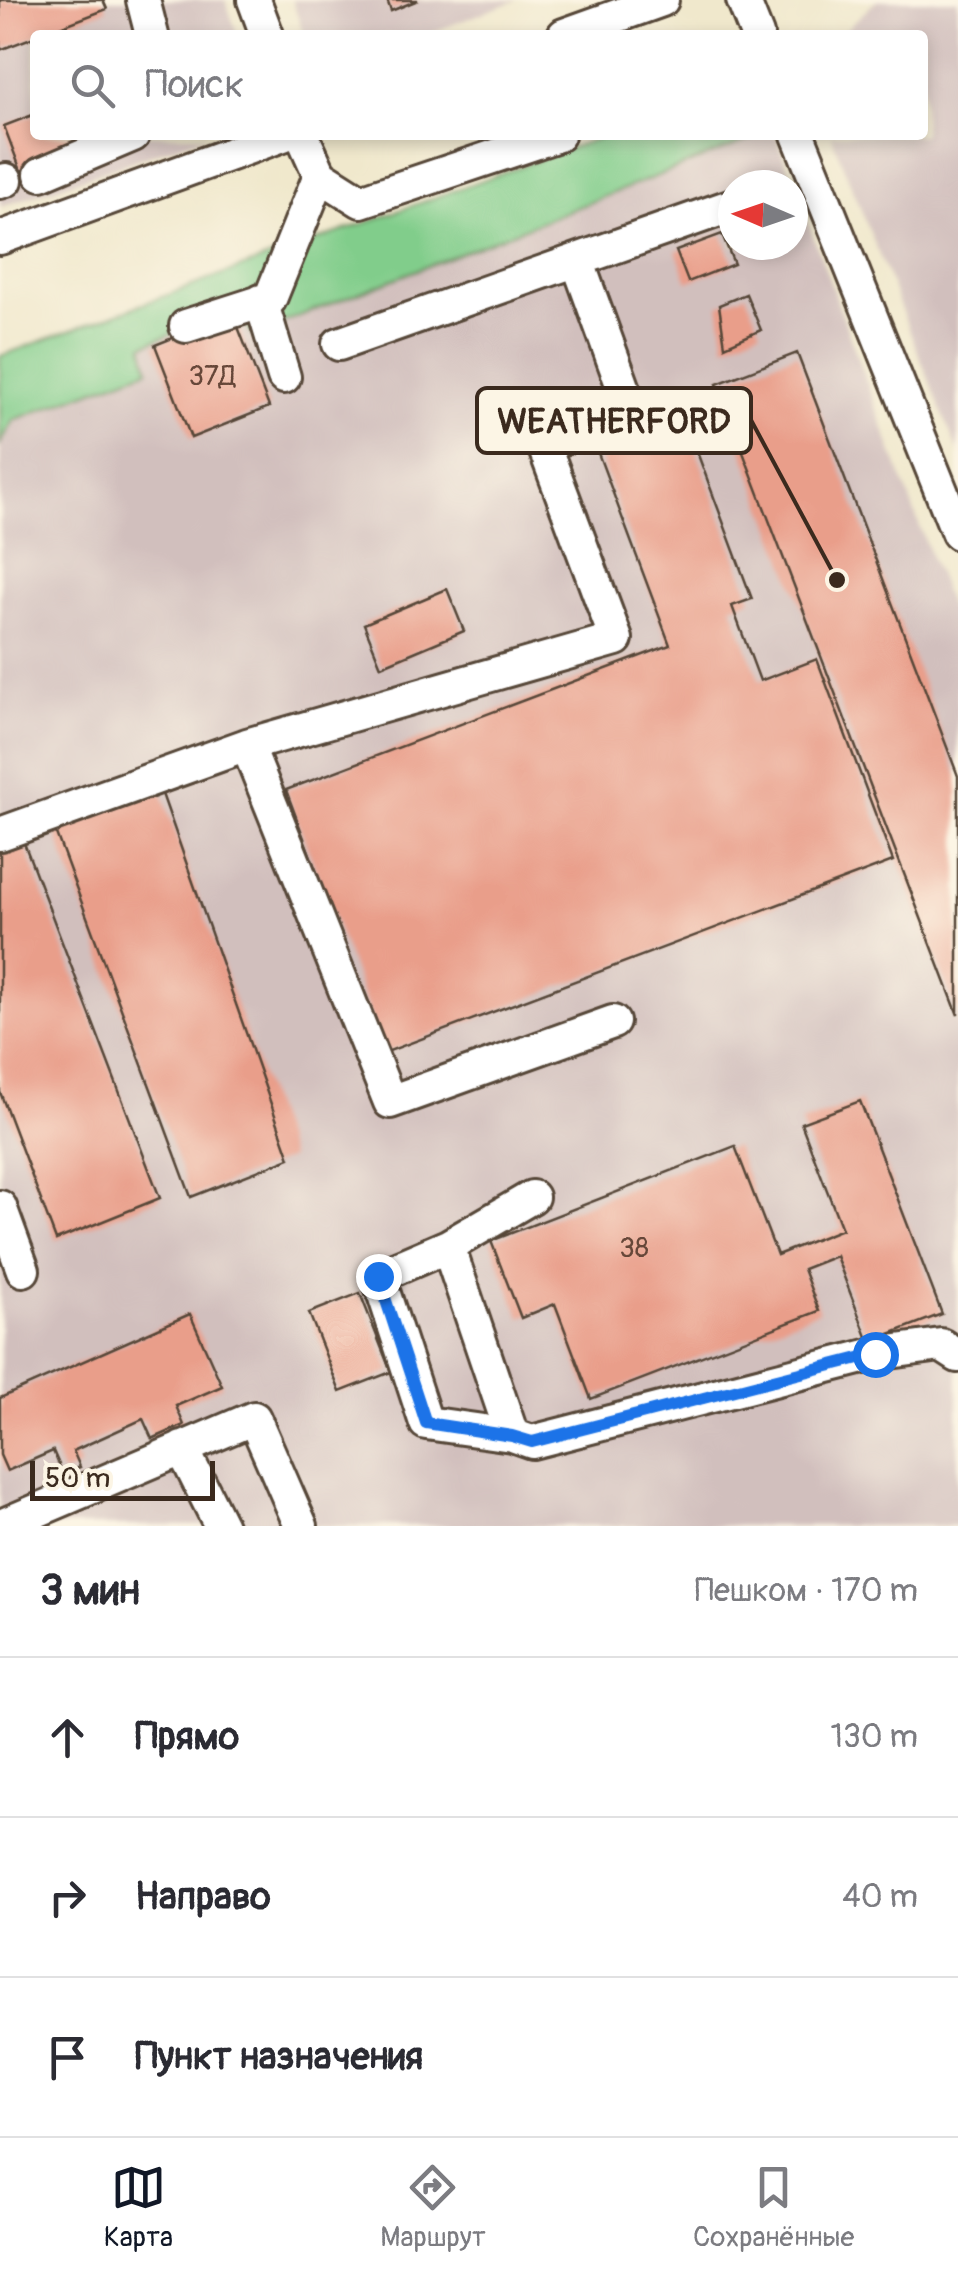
<!DOCTYPE html>
<html lang="ru">
<head>
<meta charset="utf-8">
<style>
	body { margin:0; font-family:Pangolin,sans-serif; background:#f2f2f3; color:#2b2b33 }
	.compass { position:absolute; left:718px; top:170px; width:90px; height:90px; border-radius:50%; background:#fff; box-shadow:0 5px 15px #0003; rotate:272deg }
	.scale { position:absolute; left:30px; bottom:25px; width:185px; box-sizing:border-box; padding-left:10px; border:5px solid #3b2a1e; border-top:0; font-size:28px; line-height:35px; white-space:nowrap; color:#3b2a1e; -webkit-text-stroke:8px #fcf5e5; paint-order:stroke }
	.stop { position:absolute; width:30px; height:30px; margin:-22px; border:8px solid #1a73e8; border-radius:50%; background:#fff }
	.stop.end { background:#1a73e8; border-color:#fff; box-shadow:0 2px 10px #0008 }
	.list { margin:0; padding:0; list-style:none }
	h2 { display:flex; justify-content:space-between; align-items:center; height:130px; margin:0; padding:0 40px; font-size:42px }
	h2 small { font-size:32px; font-weight:400; color:#7c7c81 }
	.list li { display:grid; grid-template-columns:65px 1fr auto; gap:30px; align-items:center; box-sizing:border-box; height:160px; padding:0 40px; border-top:2px solid #e1e1e2 }
	.list b { display:block; font-size:38px; white-space:nowrap }
	.list em { font-size:32px; font-style:normal; color:#7c7c81 }
	.icon { flex:none; width:55px; height:55px; fill:none; stroke:currentColor; stroke-width:2; stroke-linecap:round; stroke-linejoin:round }
	.map { position:relative; flex:none; width:958px; height:1526px; overflow:hidden }
	.search { position:absolute; background:#fff; box-shadow:0 5px 15px #0003; left:30px; right:30px; top:30px; height:110px; display:flex; align-items:center; gap:25px; box-sizing:border-box; padding:0 35px; border-radius:10px; color:#7c7c81; font-size:38px }
	.sheet { height:610px; background:#fff }
	nav { display:flex; justify-content:space-around; align-items:center; box-sizing:border-box; height:140px; border-top:2px solid #e1e1e2; background:#fff; font-size:28px; color:#7c7c81 }
	nav a { display:grid; justify-items:center; gap:5px }
	nav .on { color:#111827 }
	.map>svg:first-child { display:block }
	.industrial { fill:#d1bfbd; fill-rule:evenodd }
	.green { fill:#81cd8b; stroke:#5e7c54; stroke-width:2.5 }
	.building { fill:#e99e8a }
	.lines { fill:none; stroke-linecap:round; stroke-linejoin:round }
	.minor-casing { stroke:#564638; stroke-width:38 }
	.minor { stroke:#fff; stroke-width:32 }
	.route { stroke:#1a73e8; stroke-width:12 }
	.labels { text-anchor:middle; dominant-baseline:central; stroke-width:10; stroke-linejoin:round; paint-order:stroke }
	.number-label { font-size:28px; fill:#664739 }
	.leader { fill:none; stroke:#3b2a1e; stroke-width:4 }
	.callout-dot { fill:#3b2a1e; stroke:#fcf5e5; stroke-width:4 }
	.callout { fill:#fcf5e5; stroke:#3b2a1e; stroke-width:4 }
	.callout-label { font-size:35px; text-anchor:middle; font-weight:bold; fill:#3b2a1e }
</style>
</head>
<body>
<div class="map">
<svg width="958" height="1526" viewBox="0 0 958 1526">
	<rect width="100%" height="100%" fill="#fcf5e5"/>
	<filter id="ink" filterUnits="userSpaceOnUse"><feTurbulence type="fractalNoise" baseFrequency=".01" numOctaves="2"/><feDisplacementMap in="SourceGraphic" scale="20" xChannelSelector="R" yChannelSelector="G"/><feConvolveMatrix kernelMatrix="1 2 1 2 8 2 1 2 1" color-interpolation-filters="sRGB"/></filter>
	<filter id="wash" filterUnits="userSpaceOnUse"><feTurbulence type="fractalNoise" baseFrequency=".0048" numOctaves="4" result="noise"/><feDisplacementMap in="SourceGraphic" scale="40" xChannelSelector="R" yChannelSelector="G"/><feGaussianBlur stdDeviation="2.25" result="paint"/><feColorMatrix in="noise" values="0 0 0 0 0 0 0 0 0 0 0 0 0 0 0 0 0 1.4 0 .05"/><feComposite in="paint" operator="in"/></filter>
	<g filter="url(#wash)">
		<rect width="100%" height="100%" fill="#f0e8cc"/>
		<path class="industrial" d="M0 0H225L238 35H35V135H208L0 207Z
			M292 0H517L425 35H304Z
			M877 0H958V452L831 135H923V35H840Z
			M762 135H776L958 630V1526H0V444L14 420 149 369 142 346 237 309 251 335ZM733 185H793V245H733Z"/>
		<path class="green" d="M606 135H762L251 335 236 309 143 345 149 369 14 420 0 444V356Z"/>
		<g id="blocks">
			<path class="building" d="M0 0H103L107 9 0 50Z
				M387 0H418L391 11Z
				M35 114V135H113L21 171 4 126Z
				M722 234 734 264 688 282 676 251Z
				M746 294 761 330 725 346 719 305Z
				M233 314 269 407 191 438 155 345Z
				M797 353 958 776V1015L717 384Z
				M682 412 752 599 732 606 760 681 817 659 893 861 384 1053 286 790 670 645 595 445Z
				M447 589 464 631 381 666 364 624Z
				M160 788 290 1158 191 1197 54 828Z
				M21 835 160 1198 56 1240 0 1092V845Z
				M860 1101 942 1314 869 1342 836 1256 803 1269 819 1311 591 1399 555 1304 521 1318 491 1241 735 1146 777 1255 842 1229 801 1123Z
				M360 1293 391 1372 340 1392 309 1313Z
				M190 1314 222 1386 176 1406 184 1425 152 1439 143 1419 73 1451 80 1467 63 1474 53 1451 7 1471 0 1455V1398Z"/>
		</g>
	</g>
	<g filter="url(#ink)">
		<use href="#blocks" fill-opacity="0" stroke="#564638" stroke-width="2.5"/>
		<g class="lines">
			<defs>
				<path id="minor" d="M143 0 152 35
					M254 0 267 35
					M743 0 757 35
					M564 35 662 0
					M302 135 320 175 361 201 558 135
					M798 135 958 533
					M41 174 133 135
					M0 182 6 180
					M0 238 283 135
					M577 260 631 409 544 446 616 639 247 745 390 1102 613 1022
					M261 301 284 377
					M186 326 270 299 320 175
					M339 344 733 205
					M0 834 247 745
					M532 1197 448 1246 512 1435 532 1442 875 1354 941 1345 958 1356
					M0 1207 23 1270
					M448 1246 378 1276 426 1423 512 1435
					M182 1448 221 1526
					M1 1526 254 1418 301 1526"/>
			</defs>
			<use href="#minor" class="minor-casing"/>
			<use href="#minor" class="minor"/>
		</g>
	</g>
	<g class="lines" filter="url(#ink)">
		<path class="route" d="M378 1276 426 1423 512 1436 532 1442 875 1354"/>
	</g>
	<g class="labels">
		<g class="number-label">
			<text x="212" y="376">37Д</text>
			<text x="634" y="1248">38</text>
		</g>
	</g>
	<path class="leader" d="M837 580L751 420"/>
	<circle class="callout-dot" cx="837" cy="580" r="10"/>
	<rect class="callout" x="477" y="388" width="274" height="65" rx="10"/>
	<g class="callout-label">
		<text x="614" y="433">WEATHERFORD</text>
	</g>
</svg>
<svg class="compass" viewBox="-18 -18 36 36"><path d="M0-13l5 13h-10z" fill="#e53935"/><path d="M0 13l5-13h-10z" fill="#7c7c81"/></svg>
<div class="scale">50 m</div>
<div class="stop" style="left:875px;top:1354px"></div>
<div class="stop end" style="left:378px;top:1276px"></div>
<div class="search"><svg class="icon" aria-label="search" viewBox="0 0 24 24"><circle cx="10" cy="10" r="6"/><path d="M15 15l6 6"/></svg>Поиск</div>
</div>
<section class="sheet">
<h2>3 мин<small>Пешком · 170 m</small></h2>
<ul class="list">
<li><svg class="icon" aria-label="ahead" viewBox="0 0 24 24"><path d="M12 20V5M6 11l6-6 6 6"/></svg><div><b>Прямо</b></div><em>130 m</em></li>
<li><svg class="icon" aria-label="right" viewBox="0 0 24 24"><path d="M7 20v-9h11M14 6l5 5-5 5"/></svg><div><b>Направо</b></div><em>40 m</em></li>
<li><svg class="icon" aria-label="arrive" viewBox="0 0 24 24"><path d="M6 21V4h12l-3 4 3 4H6"/></svg><div><b>Пункт назначения</b></div></li>
</ul>
</section>
<nav>
<a class="on"><svg class="icon" aria-label="map" viewBox="0 0 24 24"><path d="M3 6l6-2 6 2 6-2v14l-6 2-6-2-6 2zM9 4v14M15 6v14"/></svg>Карта</a>
<a><svg class="icon" aria-label="directions" viewBox="0 0 24 24"><path d="M12 3l9 9-9 9-9-9zM9 14v-3h6M13 9l2 2-2 2"/></svg>Маршрут</a>
<a><svg class="icon" aria-label="saved" viewBox="0 0 24 24"><path d="M7 4h10v16l-5-4-5 4z"/></svg>Сохранённые</a>
</nav>
</body>
</html>
